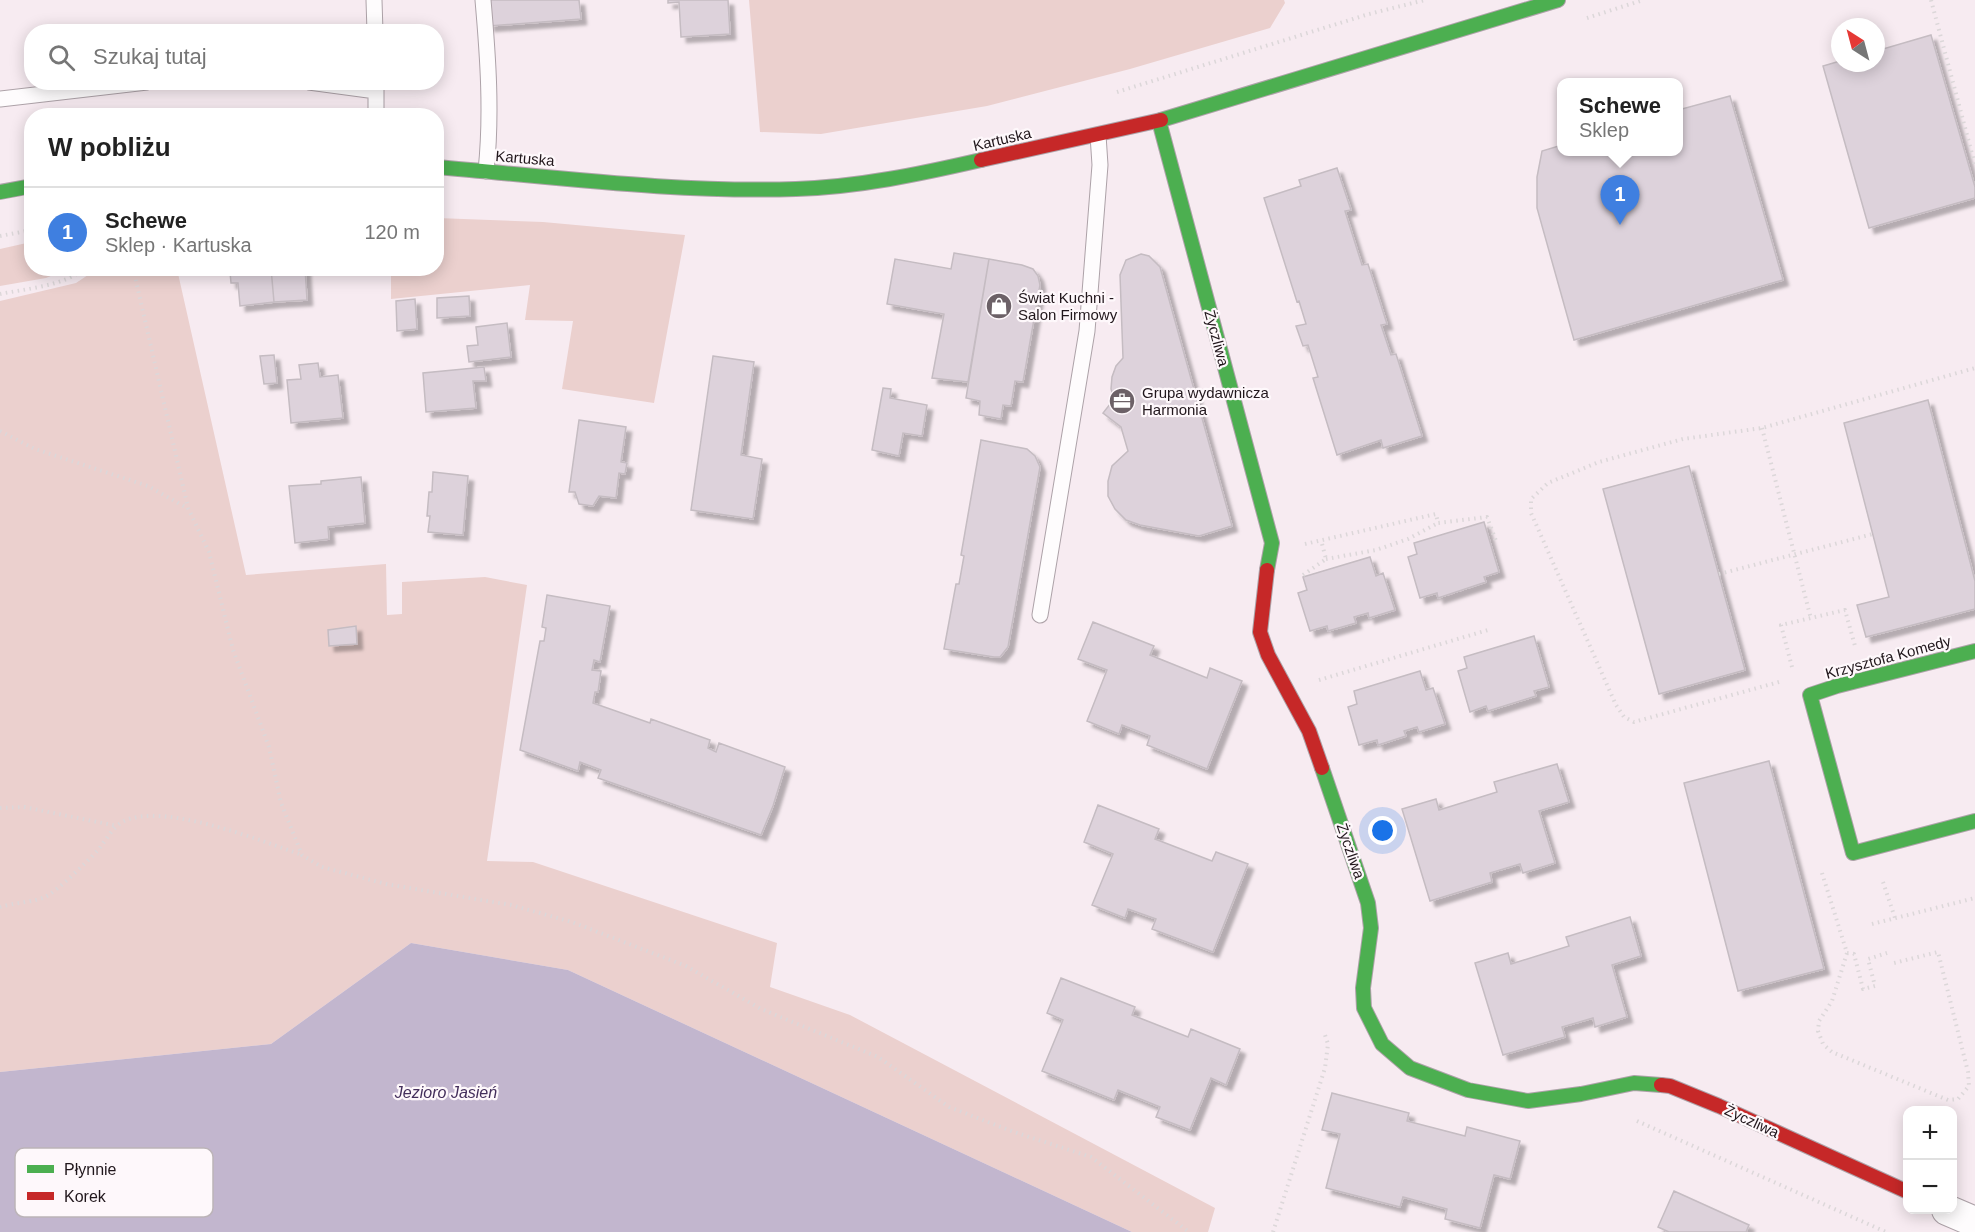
<!DOCTYPE html>
<html lang="pl">
<head>
<meta charset="utf-8">
<style>
	body { margin:0; font-family:Helvetica,sans-serif; background:#f6f6f6; color:#222 }
	.controls { position:absolute; right:18px; bottom:18px; display:grid; overflow:hidden; border-radius:12px; box-shadow:0 3px 15px #0003 }
	.controls button { width:54px; height:54px; display:grid; place-items:center; padding:0; border:0; border-bottom:2px solid #e0e0e0; background:#fff; color:#222; font:30px sans-serif }
	.compass { position:absolute; left:1831px; top:18px; width:54px; height:54px; border-radius:50%; background:#fff; box-shadow:0 3px 15px #0003; rotate:324deg }
	.you { position:absolute; left:1383px; top:831px; width:21px; height:21px; margin:-15px; border:4px solid #fff; border-radius:50%; background:#1a73e8; box-shadow:0 0 0 9px #1a73e833 }
	.badge { display:grid; place-items:center; width:39px; height:39px; border-radius:50%; background:#0f766e; color:#fff; font-size:20px; font-weight:700 }
	.pin { position:absolute; translate:-50% -50px; filter:drop-shadow(0 2px 3px #0008) }
	.pin::after { content:''; position:absolute; top:32px; width:21px; height:18px; background:inherit; clip-path:polygon(0 0,100% 0,50% 100%) }
	.popup { position:absolute; left:1557px; top:78px; width:126px; height:78px; box-sizing:border-box; display:grid; place-content:center; border-radius:12px; background:#fff; filter:drop-shadow(0 2px 4px #0005); font-size:20px; white-space:nowrap; color:#767676 }
	.popup b { font-size:22px; color:#222 }
	.popup::after { content:''; position:absolute; left:50%; top:100%; margin-left:-12px; border:12px solid transparent; border-top-color:#fff }
	.list { margin:0; padding:0; list-style:none }
	h2 { display:flex; justify-content:space-between; align-items:center; height:78px; margin:0; padding:0 24px; font-size:26px }
	h2 small { font-size:20px; font-weight:400; color:#767676 }
	.list li { display:grid; grid-template-columns:39px 1fr auto; gap:18px; align-items:center; box-sizing:border-box; height:90px; padding:0 24px; border-top:2px solid #e0e0e0 }
	.list b { display:block; font-size:22px; white-space:nowrap }
	.list p { margin:0; font-size:20px; white-space:nowrap; color:#767676 }
	.list em { font-size:20px; font-style:normal; color:#767676 }
	.icon { flex:none; width:33px; height:33px; fill:none; stroke:currentColor; stroke-width:2; stroke-linecap:round; stroke-linejoin:round }
	.map { position:relative; flex:none; width:1975px; height:1232px; overflow:hidden }
	.search { position:absolute; background:#fff; box-shadow:0 3px 15px #0003; left:24px; top:24px; width:420px; height:66px; display:flex; align-items:center; gap:15px; box-sizing:border-box; padding:0 21px; border-radius:24px; color:#767676; font-size:22px }
	.panel { position:absolute; background:#fff; box-shadow:0 3px 15px #0003; left:24px; top:108px; width:420px; height:168px; border-radius:24px }
	.map>svg:first-child { display:block }
	.green { fill:#ebd0ce }
	.water { fill:#c2b6ce }
	.building { fill:#ddd2db; stroke:#c5bcc2; stroke-width:1.5; filter:url(#shadow) }
	.lines { fill:none; stroke-linecap:round; stroke-linejoin:round }
	.lane-casing { stroke:#ada2a8; stroke-width:17 }
	.street-casing { stroke:#ada2a8; stroke-width:32 }
	.fast-casing { stroke:#ada2a8; stroke-width:16 }
	.jam-casing { stroke:#ada2a8; stroke-width:16 }
	.path { stroke:#dcd7d9; stroke-width:4; stroke-dasharray:1.5 4.5; stroke-linecap:butt }
	.lane { stroke:#fefcfd; stroke-width:15 }
	.street { stroke:#fefcfd; stroke-width:30 }
	.fast { stroke:#4caf50; stroke-width:14 }
	.jam { stroke:#c62828; stroke-width:14 }
	.labels { text-anchor:middle; dominant-baseline:central; stroke-width:4.5; stroke-linejoin:round; paint-order:stroke }
	.street-label { font-size:15px; fill:#21171c; stroke:#fef8fb }
	.poi-label { font-size:15px; fill:#21171c; stroke:#fef8fb; text-anchor:start }
	.water-label { font-size:16px; font-style:italic; fill:#432e5b; stroke:#fef8fb }
	.key { fill:#fef8fb; stroke:#bcb4b8; stroke-width:1.5 }
	.key-label { font-size:16px; fill:#21171c }
</style>
</head>
<body>
<div class="map">
<svg width="1975" height="1232" viewBox="0 0 1975 1232">
	<defs>
		<filter id="shadow"><feDropShadow dx="5.5" dy="5.5" stdDeviation="1.5" flood-color="#0004"/></filter>
	</defs>
	<rect width="100%" height="100%" fill="#f7ebf1"/>
	<path class="green" d="M749 0H1284L1285 3 1270 28 1130 69 987 106 821 134 760 132Z
		M437 218 543 222 685 235 654 403 562 389 573 321 525 320 530 285 391 299V269L436 268Z
		M31 242 32 268 67 269 46 278 0 286V249Z
		M97 269H177L246 575 386 564 387 615 402 614V582L485 577 527 585 487 861 533 862 777 943 770 987 850 1015 1215 1208 1208 1232H1132L568 970 411 943 271 1044 0 1072V301L76 283Z"/>
	<path class="water" d="M411 943 568 970 1132 1232H0V1072L271 1044Z"/>
	<path class="building" d="M487 0H579L581 19 489 26Z
		M668 0H728L730 34 681 37 679 2 668 3Z
		M1931 35 1975 187V198L1869 228 1823 66 1840 61V63H1876V51Z
		M1730 96 1783 280 1574 340 1537 208V177L1542 151 1562 145V152H1678V110Z
		M1337 168 1351 210 1345 211 1362 265 1368 264 1387 324 1381 325 1391 355 1396 354 1422 436 1383 448 1381 440 1337 455 1313 378 1318 377 1308 345 1303 346 1296 326 1306 324 1299 301 1297 302 1264 198 1301 186 1299 180Z
		M954 253 989 259 968 382 932 378 944 314 887 304 895 259 951 269Z
		M1141 254 1149 256 1160 267 1232 526 1199 536 1140 525 1126 520 1115 509 1108 496V481L1112 466 1128 451 1121 427 1103 413 1114 399 1111 389 1112 377 1116 366 1123 358 1120 275 1126 260Z
		M989 259 1022 265 1033 269 1038 276 1040 285 1023 382 1015 381 1011 406 1003 405 1001 419 979 415 980 401 966 398Z
		M236 268H271L274 302 240 306 238 283H231L230 272 236 271Z
		M271 268H305L307 300 274 302Z
		M469 296 470 316 437 318V298Z
		M415 299 417 329 397 331 396 301Z
		M507 323 511 357 469 362 467 346 478 345 476 327Z
		M274 355 277 383 264 384 260 356Z
		M713 356 754 362 741 455 762 459 753 519 691 510Z
		M318 363 320 377 338 375 343 418 291 423 287 380 301 379 299 365Z
		M484 367 486 381H473L476 408 426 412 423 373Z
		M883 388 891 389 890 398 927 405 922 436 903 433 899 456 872 450Z
		M1928 400 1975 581V609L1866 637 1857 605 1889 597 1844 423Z
		M579 420 626 427 621 462 627 463 625 474 619 473 616 498 599 496 593 506 579 504 575 492H569Z
		M981 440 1027 449 1035 456 1040 467 1008 647 1000 657H994L944 649 956 584H959L964 556 961 555Z
		M1689 466 1745 670 1659 694 1603 489Z
		M433 472 468 476 463 535 428 532 430 516H427L429 492H432Z
		M361 477 365 523 328 527 329 539 295 543 289 486 321 484V481Z
		M1484 522 1499 572 1484 577 1486 582 1438 598 1437 593 1420 598 1408 557 1417 554 1414 543Z
		M1370 557 1376 576 1383 573 1395 610 1369 618 1368 613 1354 617 1356 623 1328 631 1327 626 1310 631 1298 593 1307 590 1303 577Z
		M547 595 610 606 600 662 594 660 592 670 601 671 598 692H595L593 703 650 723 651 719 710 740 708 748 716 752 719 743 785 767 773 806 761 835 598 778 601 770 580 762 578 771 520 750 540 641H544L546 628 542 627Z
		M1093 622 1154 646 1150 655 1207 678 1210 668 1242 681 1207 769 1147 745 1150 736 1122 725 1119 734 1087 721 1107 670 1078 659Z
		M356 626 357 644 329 646 328 630Z
		M1534 636 1549 687 1534 691 1536 696 1488 711 1486 706 1470 712 1458 671 1467 668 1464 657Z
		M1420 671 1426 690 1433 688 1445 724 1419 732 1417 727 1404 731 1406 736 1378 745 1377 740 1359 745 1348 707 1357 704 1354 691Z
		M1769 761 1824 969 1738 991 1684 783Z
		M1557 764 1569 802 1539 811 1555 863 1523 873 1520 864 1490 873 1492 882 1430 901 1402 809 1436 799 1439 810 1497 792 1494 782Z
		M1098 805 1159 829 1155 839 1212 861 1216 852 1248 864 1213 952 1152 929 1156 919 1128 909 1125 918 1092 905 1113 854 1084 842Z
		M1630 917 1641 956 1612 965 1627 1017 1595 1027 1593 1018 1562 1027 1565 1037 1503 1055 1475 963 1508 953 1511 964 1569 946 1566 937Z
		M1061 978 1135 1007 1132 1015 1188 1037 1191 1029 1240 1049 1226 1085 1211 1078 1190 1130 1156 1117 1160 1107 1118 1090 1114 1100 1042 1071 1063 1020 1047 1013Z
		M1332 1093 1409 1113 1407 1121 1465 1136 1467 1127 1520 1141 1510 1179 1494 1175 1480 1228 1445 1219 1447 1209 1403 1197 1400 1207 1326 1188 1340 1134 1322 1130Z
		M1674 1191 1749 1225 1746 1232H1669L1658 1227Z"/>
	<g class="lines">
		<defs>
			<path id="lane" d="M374 0 375 32
				M483 0C488 57 492 114 486 171
				M309 82 376 91
				M376 82V116
				M0 99 147 82
				M1040 615 1087 331 1100 165 1098 135"/>
			<path id="street" d="M1947 1210 1975 1222"/>
			<path id="fast" d="M1161 120 1558 0
				M1159 121 1272 543 1267 570
				M436 167C556 177 676 193 796 189 859 187 920 174 981 160
				M0 192 32 186
				M1975 651 1837 686 1810 695 1853 853 1975 821
				M1322 768 1368 903 1371 928 1363 988 1364 1008 1382 1044 1410 1068 1468 1090 1528 1101 1581 1094 1634 1083 1661 1085"/>
			<path id="jam" d="M981 160 1161 120
				M1267 570 1260 632 1268 655 1309 731 1322 768
				M1661 1085 1670 1086 1719 1106 1908 1192"/>
		</defs>
		<use href="#lane" class="lane-casing"/>
		<use href="#street" class="street-casing"/>
		<use href="#fast" class="fast-casing"/>
		<use href="#jam" class="jam-casing"/>
		<path class="path" d="M1931 0 1975 165
			M1587 18 1643 0
			M1117 92 1369 14 1425 0
			M0 236 32 230
			M133 268 188 508 209 552 233 650 269 747 281 803 302 855 322 867 386 884 511 905 572 922 686 966 761 1009 878 1057 949 1107 1014 1132 1091 1157 1189 1232
			M0 294C24 289 66 286 84 268
			M1762 428 1811 619
			M0 431 35 449 148 486 187 508
			M1305 544 1436 514 1438 523 1487 517 1496 541
			M1326 559 1376 550 1408 539 1438 523
			M1719 574 1873 534
			M1303 575 1326 559 1321 540
			M1792 667 1781 625 1845 610 1855 646
			M1319 680 1488 630
			M1779 682 1634 722 1624 717 1616 705 1531 513V499L1548 483 1599 462 1683 439 1762 428 1975 368
			M0 808 24 807 117 826
			M1822 873 1847 953 1832 1001 1819 1021 1818 1031 1823 1044 1832 1052 1948 1100 1958 1099 1969 1086 1968 1072 1938 952 1890 964
			M1883 882 1895 918
			M0 907C13 903 34 902 45 897 57 891 87 862 97 851 106 841 112 827 124 821 164 802 262 841 302 855
			M1872 924 1975 898
			M1847 953 1854 954 1863 989 1875 986 1868 959 1887 953
			M1637 1121 1886 1232
			M1273 1232 1325 1068 1328 1044 1324 1032"/>
		<use href="#lane" class="lane"/>
		<use href="#street" class="street"/>
		<use href="#fast" class="fast"/>
		<use href="#jam" class="jam"/>
	</g>
	<defs>
		<symbol id="shop-disc" viewBox="-11 -11 22 22"><circle r="9.5" fill="#6c6167" stroke="#fef8fb"/><path d="M-5-2.5h2.3a2.7 3.5 0 0 1 5.4 0H5L5.5 6h-11ZM-1.5-2.5h3a1.5 2.3 0 0 0-3 0Z" fill="#fff"/></symbol>
		<symbol id="office-disc" viewBox="-11 -11 22 22"><circle r="9.5" fill="#6c6167" stroke="#fef8fb"/><path d="M-6-3h4V-5.5h4V-3h4V5H-6ZM-1-4.5V-3h2v-1.5ZM-6 0V1H6V0Z" fill="#fff"/></symbol>
	</defs>
	<g fill-rule="evenodd">
		<use href="#shop-disc" x="984" y="291" width="30" height="30"/>
		<use href="#office-disc" x="1107" y="386" width="30" height="30"/>
	</g>
	<g class="labels">
		<g class="street-label">
			<text transform="translate(1002 139) rotate(-13)">Kartuska</text>
			<text transform="translate(525 158) rotate(5)">Kartuska</text>
			<text transform="translate(1217 338) rotate(75)">Życzliwa</text>
			<text transform="translate(1888 657) rotate(-15)">Krzysztofa Komedy</text>
			<text transform="translate(1351 851) rotate(71)">Życzliwa</text>
			<text transform="translate(1752 1121) rotate(25)">Życzliwa</text>
		</g>
		<g class="poi-label">
			<text x="1018" y="297">Świat Kuchni -<tspan x="1018" dy="17">Salon Firmowy</tspan></text>
			<text x="1142" y="392">Grupa wydawnicza<tspan x="1142" dy="17">Harmonia</tspan></text>
		</g>
		<g class="water-label">
			<text x="446" y="1092">Jezioro Jasień</text>
		</g>
	</g>
	<rect x="15" y="1148" width="198" height="69" rx="9" class="key"/>
	<rect x="27" y="1165" width="27" height="8" fill="#4caf50"/>
	<rect x="27" y="1192" width="27" height="8" fill="#c62828"/>
	<g class="key-label">
		<text x="64" y="1175">Płynnie</text>
		<text x="64" y="1202">Korek</text>
	</g>
</svg>
<div class="controls">
<button>+</button>
<button>−</button>
</div>
<svg class="compass" viewBox="-18 -18 36 36"><path d="M0-13l5 13h-10z" fill="#e53935"/><path d="M0 13l5-13h-10z" fill="#767676"/></svg>
<div class="you"></div>
<div class="pin badge" style="left:1620px;top:225px;background:#3f7fe0">1</div>
<div class="popup"><b>Schewe</b>Sklep</div>
<div class="search"><svg class="icon" aria-label="search" viewBox="0 0 24 24"><circle cx="10" cy="10" r="6"/><path d="M15 15l6 6"/></svg>Szukaj tutaj</div>
<section class="panel">
<h2>W pobliżu<small></small></h2>
<ul class="list">
<li><span class="badge" style="background:#3f7fe0">1</span><div><b>Schewe</b><p>Sklep · Kartuska</p></div><em>120 m</em></li>
</ul>
</section>
</div>
</body>
</html>
